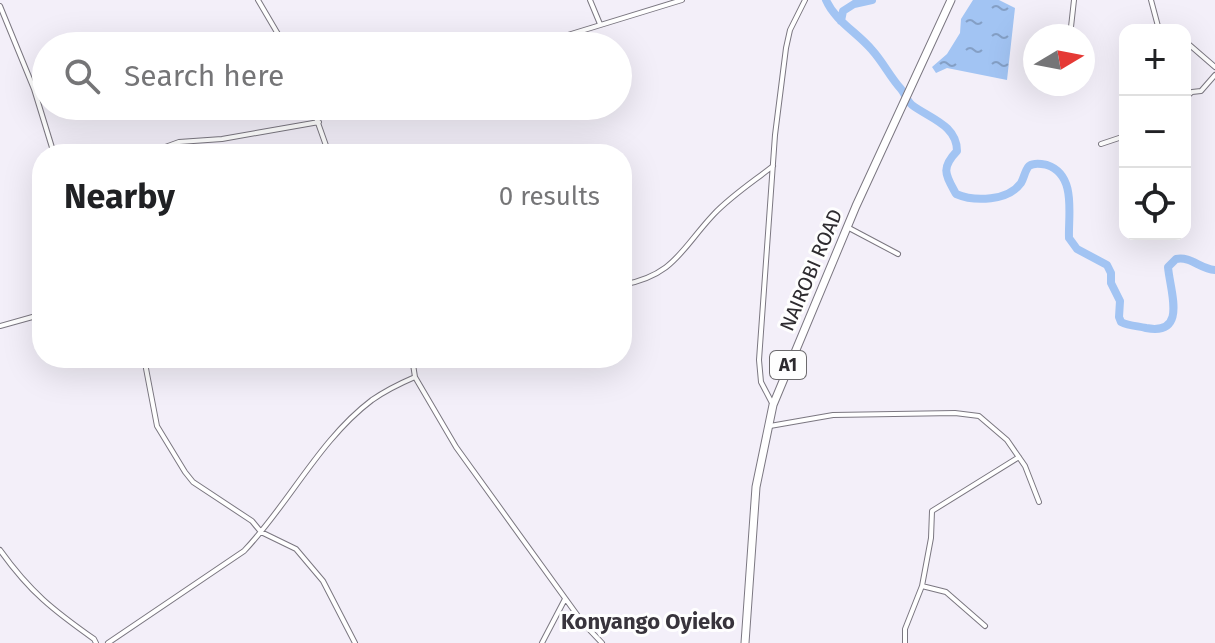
<!DOCTYPE html>
<html lang="en">
<head>
<meta charset="utf-8">
<style>
	body { margin:0; font-family:"Fira Sans",sans-serif; background:#f2f2f2; color:#202124 }
	.controls { position:absolute; right:24px; top:24px; display:grid; overflow:hidden; border-radius:16px; box-shadow:0 8px 32px #0002 }
	.controls button { width:72px; height:72px; display:grid; place-items:center; padding:0; border:0; border-bottom:2px solid #e0e0e0; background:#fff; color:#202124; font:40px sans-serif }
	.compass { position:absolute; left:1023px; top:24px; width:72px; height:72px; border-radius:50%; background:#fff; box-shadow:0 8px 32px #0002; rotate:80deg }
	.list { margin:0; padding:0; list-style:none }
	h2 { display:flex; justify-content:space-between; align-items:center; height:104px; margin:0; padding:0 32px; font-size:34px }
	h2 small { font-size:26px; font-weight:400; color:#757577 }
	.icon { flex:none; width:44px; height:44px; fill:none; stroke:currentColor; stroke-width:2; stroke-linecap:round; stroke-linejoin:round }
	.map { position:relative; flex:none; width:1215px; height:643px; overflow:hidden }
	.search { position:absolute; background:#fff; box-shadow:0 8px 32px #0002; left:32px; top:32px; width:600px; height:88px; display:flex; align-items:center; gap:20px; box-sizing:border-box; padding:0 28px; border-radius:44px; color:#757577; font-size:30px }
	.panel { position:absolute; background:#fff; box-shadow:0 8px 32px #0002; left:32px; top:144px; width:600px; height:224px; border-radius:32px }
	.map>svg:first-child { display:block }
	.water { fill:url(#water-ripples) }
	.lines { fill:none; stroke-linecap:round; stroke-linejoin:round }
	.river { stroke:#a2c4f3; stroke-width:8 }
	.minor-casing { stroke:#7b7781; stroke-width:6 }
	.trunk-casing { stroke:#7b7781; stroke-width:9 }
	.minor { stroke:#fff; stroke-width:4 }
	.trunk { stroke:#fff; stroke-width:7 }
	.labels { text-anchor:middle; dominant-baseline:central; stroke-width:6; stroke-linejoin:round; paint-order:stroke }
	.shield { fill:#fefefe; stroke:#6c6a6d; stroke-width:2 }
	.shield-label { font-size:18px; font-weight:bold; fill:#2d2b2f }
	.street-label { font-size:20px; fill:#2d2b2f; stroke:#fefefe }
	.neighbourhood-label { font-size:22px; font-weight:bold; fill:#38343c; stroke:#fefefe }
</style>
</head>
<body>
<div class="map">
<svg width="1215" height="643" viewBox="0 0 1215 643">
	<defs>
		<pattern id="water-ripples" width="26" height="14" patternUnits="userSpaceOnUse" patternTransform="scale(2)"><rect width="26" height="14" fill="#a2c4f3"/><path d="M2 4q2-2 4 0t4 0M15 11q2-2 4 0t4 0" fill="none" stroke="#849fc5"/></pattern>
	</defs>
	<rect width="100%" height="100%" fill="#f3eff9"/>
	<path class="water" d="M973 0H999L1015 8 1007 80 947 68 936 73 932 67 947 54 960 33 961 19Z"/>
	<g class="lines">
		<path class="river" d="M826 0C835 21 858 33 872 50 883 62 890 77 901 89 905 94 907 101 912 105 929 118 957 125 957 151 940 169 946 175 956 194 975 202 1008 201 1021 183 1024 178 1025 170 1029 166 1035 162 1042 164 1047 165 1077 175 1068 215 1069 238L1077 249 1107 265 1111 273V283L1120 301 1119 317 1121 322C1129 326 1138 326 1146 328 1188 336 1170 291 1168 267L1176 259C1191 256 1200 269 1215 270
			M841 21 843 11 854 4 872 0"/>
		<defs>
			<path id="minor" d="M258 0 285 46
				M590 0 600 24
				M1151 0 1159 30
				M0 6 34 89 54 154
				M1070 36 1074 0
				M1185 41 1215 67
				M532 46 682 0
				M1185 98 1192 92 1201 91 1215 75
				M312 106 329 154
				M1101 144 1125 136
				M146 154 179 142 222 139 319 122
				M849 228 898 254
				M622 285C675 275 681 249 714 214 731 196 754 181 773 166
				M0 326 36 316 42 320
				M144 358 157 426 185 472 193 482 252 521 261 532 296 549 323 581 355 643
				M412 358 415 377
				M772 403 761 382 759 360 775 135 786 48 790 30 805 0
				M770 426 833 415 955 413 979 416 1007 440 1025 466 1039 502
				M0 550C30 592 53 610 94 639L96 643
				M922 586 946 592 985 626
				M108 643 244 551C289 504 319 440 372 400 385 391 401 383 415 377L456 447 583 623 602 643
				M542 643 565 599
				M905 643V629L922 586 931 538 932 511 1019 457"/>
			<path id="trunk" d="M745 643 756 487 773 405 856 206 951 0"/>
		</defs>
		<use href="#minor" class="minor-casing"/>
		<use href="#trunk" class="trunk-casing"/>
		<use href="#minor" class="minor"/>
		<use href="#trunk" class="trunk"/>
	</g>
	<g class="labels">
		<rect class="shield" x="770" y="351" width="36" height="28" rx="6"/>
		<g class="shield-label">
			<text x="788" y="365">A1</text>
		</g>
		<g class="street-label">
			<text transform="translate(811 270) rotate(-67)">NAIROBI ROAD</text>
		</g>
		<g class="neighbourhood-label">
			<text x="648" y="621">Konyango Oyieko</text>
		</g>
	</g>
</svg>
<div class="controls">
<button>+</button>
<button>−</button>
<button><svg class="icon" aria-label="locate" viewBox="0 0 24 24"><circle cx="12" cy="12" r="6"/><path d="M12 2v4M12 18v4M2 12h4M18 12h4"/></svg></button>
</div>
<svg class="compass" viewBox="-18 -18 36 36"><path d="M0-13l5 13h-10z" fill="#e53935"/><path d="M0 13l5-13h-10z" fill="#757577"/></svg>
<div class="search"><svg class="icon" aria-label="search" viewBox="0 0 24 24"><circle cx="10" cy="10" r="6"/><path d="M15 15l6 6"/></svg>Search here</div>
<section class="panel">
<h2>Nearby<small>0 results</small></h2>
<ul class="list">
</ul>
</section>
</div>
</body>
</html>
